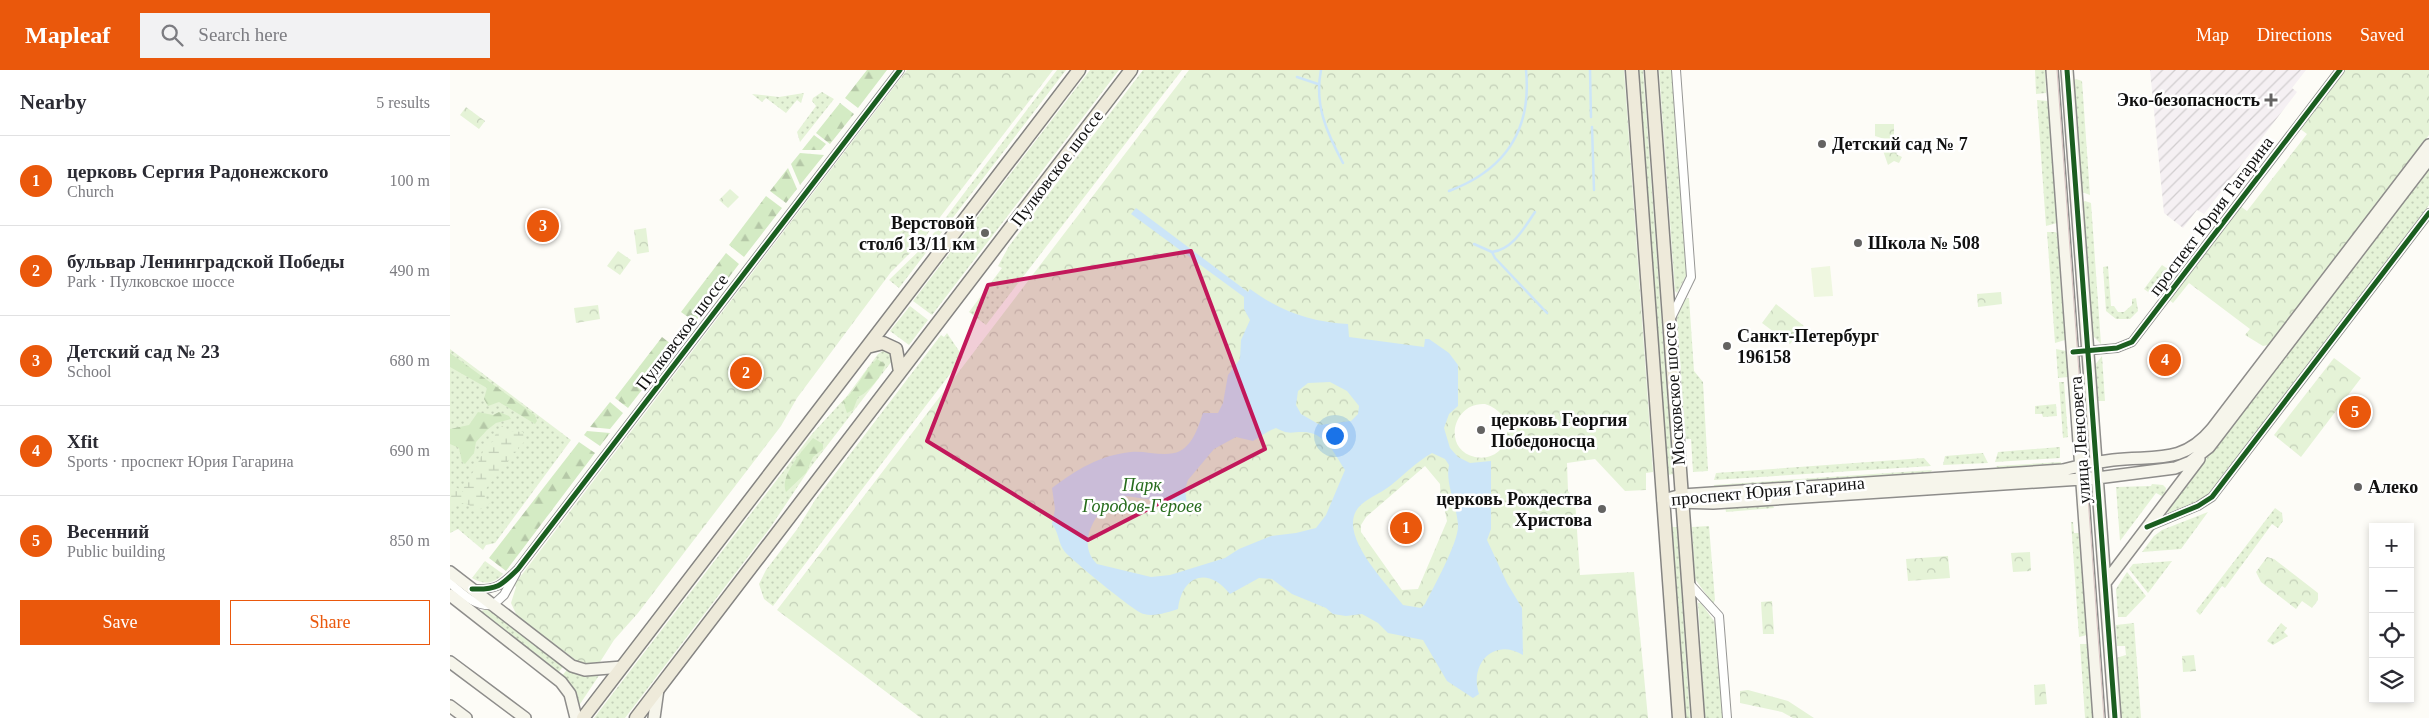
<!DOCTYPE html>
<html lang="en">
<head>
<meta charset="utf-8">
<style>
	body { margin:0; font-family:"Times New Roman",serif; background:#f2f2f3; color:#2b2b33 }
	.controls { position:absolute; right:15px; bottom:15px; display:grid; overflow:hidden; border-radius:0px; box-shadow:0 2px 8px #0003 }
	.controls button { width:45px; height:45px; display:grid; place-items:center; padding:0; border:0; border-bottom:1px solid #e1e1e2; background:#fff; color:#2b2b33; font:25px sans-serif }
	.you { position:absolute; left:884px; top:365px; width:18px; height:18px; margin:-12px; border:4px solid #fff; border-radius:50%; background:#1a73e8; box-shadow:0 0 0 8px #1a73e833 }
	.badge { display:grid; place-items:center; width:32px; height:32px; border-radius:50%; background:#ea580c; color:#fff; font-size:16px; font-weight:700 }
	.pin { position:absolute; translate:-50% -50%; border:2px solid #fff; box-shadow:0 1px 5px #0006 }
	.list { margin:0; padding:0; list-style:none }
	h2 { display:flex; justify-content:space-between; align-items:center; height:65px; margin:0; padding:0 20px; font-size:21px }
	h2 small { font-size:16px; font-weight:400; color:#7c7c81 }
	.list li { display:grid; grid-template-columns:32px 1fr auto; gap:15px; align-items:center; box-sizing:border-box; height:90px; padding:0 20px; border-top:1px solid #e1e1e2 }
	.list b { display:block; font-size:19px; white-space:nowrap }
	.list p { margin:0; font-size:16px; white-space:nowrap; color:#7c7c81 }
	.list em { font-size:16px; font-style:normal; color:#7c7c81 }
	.actions { display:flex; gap:10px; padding:15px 20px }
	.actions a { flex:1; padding:11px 0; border:1px solid #ea580c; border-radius:0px; text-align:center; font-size:18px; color:#ea580c }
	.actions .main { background:#ea580c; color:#fff }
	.icon { flex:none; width:28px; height:28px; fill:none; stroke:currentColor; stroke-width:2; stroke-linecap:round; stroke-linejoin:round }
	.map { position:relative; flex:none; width:1979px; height:648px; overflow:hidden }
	header { display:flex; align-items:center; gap:30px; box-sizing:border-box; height:70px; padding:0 25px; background:#ea580c; color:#fff }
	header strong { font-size:24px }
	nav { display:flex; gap:28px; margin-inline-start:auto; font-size:18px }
	.search { width:350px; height:45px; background:#f2f2f3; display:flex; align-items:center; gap:12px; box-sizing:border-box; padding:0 18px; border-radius:0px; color:#7c7c81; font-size:19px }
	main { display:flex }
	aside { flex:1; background:#fff }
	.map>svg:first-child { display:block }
	.industrial { fill:url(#industrial-furrows) }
	.grass { fill:url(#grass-dots) }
	.forest { fill:url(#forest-firs) }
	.wetland { fill:url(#wetland-marsh) }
	.park { fill:url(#park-crowns); fill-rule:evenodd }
	.pitch { fill:#eff7e0 }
	.water { fill:#cce5f8; fill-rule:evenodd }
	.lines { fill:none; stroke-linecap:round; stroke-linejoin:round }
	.stream { stroke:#cce5f8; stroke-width:2.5 }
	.street-casing { stroke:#979795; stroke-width:10 }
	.secondary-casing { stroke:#8e8d8b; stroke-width:14 }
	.primary-casing { stroke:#858482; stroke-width:15 }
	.street { stroke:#fffffe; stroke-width:8 }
	.secondary { stroke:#f6f5eb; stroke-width:11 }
	.primary { stroke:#eeeada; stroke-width:12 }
	.tram { stroke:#dac6c5; stroke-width:1 }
	.cycleway-casing { stroke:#fff; stroke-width:8 }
	.cycleway { stroke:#1b5e20; stroke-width:5 }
	.marked { fill:#c2185b; fill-opacity:0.2; stroke:#c2185b; stroke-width:4; stroke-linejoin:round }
	.poi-dot { fill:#646362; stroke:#fff; stroke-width:2 }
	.labels { text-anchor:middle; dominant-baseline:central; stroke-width:5; stroke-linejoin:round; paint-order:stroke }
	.poi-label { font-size:18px; font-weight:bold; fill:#111; stroke:#fff; text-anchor:start }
	.street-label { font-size:18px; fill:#111; stroke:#fff }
	.park-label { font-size:18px; font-style:italic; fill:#276c1d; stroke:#fff }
</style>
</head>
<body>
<header>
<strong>Mapleaf</strong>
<div class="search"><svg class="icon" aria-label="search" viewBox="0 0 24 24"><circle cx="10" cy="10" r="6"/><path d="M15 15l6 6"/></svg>Search here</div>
<nav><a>Map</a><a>Directions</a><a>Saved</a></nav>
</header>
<main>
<aside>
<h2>Nearby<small>5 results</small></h2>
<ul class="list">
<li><span class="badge">1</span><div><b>церковь Сергия Радонежского</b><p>Church</p></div><em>100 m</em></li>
<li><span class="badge">2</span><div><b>бульвар Ленинградской Победы</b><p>Park · Пулковское шоссе</p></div><em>490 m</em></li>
<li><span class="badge">3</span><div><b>Детский сад № 23</b><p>School</p></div><em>680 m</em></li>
<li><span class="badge">4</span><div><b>Xfit</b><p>Sports · проспект Юрия Гагарина</p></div><em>690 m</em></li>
<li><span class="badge">5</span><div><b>Весенний</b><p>Public building</p></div><em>850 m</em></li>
</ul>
<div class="actions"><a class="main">Save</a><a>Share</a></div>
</aside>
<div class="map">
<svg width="1979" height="648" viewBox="0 0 1979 648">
	<defs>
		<pattern id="industrial-furrows" width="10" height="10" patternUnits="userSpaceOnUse" patternTransform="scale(1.25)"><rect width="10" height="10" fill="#f5f0f3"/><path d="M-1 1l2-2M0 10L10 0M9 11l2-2" fill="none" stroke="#d1cdcf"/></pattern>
		<pattern id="grass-dots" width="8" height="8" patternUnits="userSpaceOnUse" patternTransform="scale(1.25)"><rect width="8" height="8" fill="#e5f3d7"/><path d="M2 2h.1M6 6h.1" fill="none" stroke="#c3cfb8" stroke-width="1.8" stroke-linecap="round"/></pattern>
		<pattern id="forest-firs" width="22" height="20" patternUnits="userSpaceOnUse" patternTransform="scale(1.25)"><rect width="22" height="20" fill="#d4ebc4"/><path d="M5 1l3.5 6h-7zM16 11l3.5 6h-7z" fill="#b5c8a7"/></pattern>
		<pattern id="wetland-marsh" width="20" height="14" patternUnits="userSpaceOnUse" patternTransform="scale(1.25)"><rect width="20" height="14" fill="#e5f3d7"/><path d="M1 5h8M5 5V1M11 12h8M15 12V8" fill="none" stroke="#c3cfb8"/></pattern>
		<pattern id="park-crowns" width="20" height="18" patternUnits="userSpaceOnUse" patternTransform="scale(1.25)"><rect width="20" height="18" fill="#e5f3d7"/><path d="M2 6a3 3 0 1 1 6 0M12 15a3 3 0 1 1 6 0" fill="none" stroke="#c3cfb8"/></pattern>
	</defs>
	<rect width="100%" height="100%" fill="#fdfcf7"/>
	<path class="industrial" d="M1700 0H1856L1842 18 1847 22 1754 144 1747 140 1733 158 1714 143Z"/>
	<path class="grass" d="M607 0H616L449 218 439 210 475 175Z
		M640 0H669L482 245 463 231Z
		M693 0H732L536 255 519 242 552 198 548 196 559 176Z
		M1189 0H1193L1223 404 1218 405Z
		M1209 0H1223L1238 202 1227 223 1225 221Z
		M1585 0H1595L1596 23 1586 24Z
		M1626 9 1632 11 1640 125 1632 122 1624 10Z
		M372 22 384 29 350 72 347 62 366 36 362 31 363 28Z
		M354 23 351 33 347 30 336 43 316 28 312 32 302 24 329 27Z
		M1587 30 1598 31 1607 153 1596 156Z
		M1979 97V135L1759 423 1750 430 1718 443V439Z
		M1635 131 1641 133 1651 274 1643 266 1633 132Z
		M1605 162 1607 163 1615 270 1605 273 1597 162Z
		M1737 174 1740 176 1701 224 1694 219 1712 195 1718 199Z
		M1658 196 1661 236H1664L1668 242H1674L1682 235V229L1686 228 1688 241 1680 249H1666L1656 241 1653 197Z
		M1239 228 1244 301 1253 312 1258 401 1243 402 1241 369H1235L1227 248 1234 229Z
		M460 236 478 250 459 275 440 261Z
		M497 263 513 287 323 536 314 529 309 514 316 500 348 458 365 430 491 265 494 267Z
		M0 279 121 370 45 473 36 475 33 480 8 459 0 463Z
		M1606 279 1616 281 1618 307 1608 308Z
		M434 280 440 282 442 291 360 398 320 458 175 648H144L362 364 397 326 428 284Z
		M1652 286 1655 331H1647L1644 296Z
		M1609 312H1614L1618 367 1613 368Z
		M1606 334 1607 346 1593 347 1592 344H1585V336Z
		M1610 377V388L1545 392 1548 382Z
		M1533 383 1538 393 1493 395 1495 386Z
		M1474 388 1481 396 1264 410 1266 403Z
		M1611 392V396L1550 400 1546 396Z
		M1482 400 1479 405 1265 420 1264 415Z
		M1702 414 1713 415 1716 418 1715 425 1712 426 1706 423 1670 471 1666 417 1701 416Z
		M1322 433 1324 438 1276 442 1275 436Z
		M1825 438 1832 443 1833 451 1828 458 1822 454 1775 518 1772 516 1750 545 1746 541Z
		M1758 442 1731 479 1692 482 1704 466 1712 460Z
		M1621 452H1623L1624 463H1629L1637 565 1629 567Z
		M1259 456 1265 530 1263 534 1245 509 1242 457Z
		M1222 457H1227L1240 648H1236Z
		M35 491 53 504C44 514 33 515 22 508Z
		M1722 491 1698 523 1679 499 1683 494Z
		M1677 502 1696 526 1676 547H1668L1666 519Z
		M1248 533H1251L1264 551 1266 559 1273 648H1255Z
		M40 538 115 594 108 603 28 542Z
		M1684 553 1691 648H1671L1666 588 1676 585 1675 576H1667L1666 555Z
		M1831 553 1837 558 1834 562 1838 566 1823 575 1817 571Z
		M1630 574H1637L1643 648H1635Z
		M119 597 150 604 128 637 123 620 112 606Z"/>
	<path class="forest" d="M417 0H437L408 38 395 28Z
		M390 33 404 44 380 74 366 63Z
		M364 65 376 74 371 80H352Z
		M350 83 374 85 350 115 341 94Z
		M338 98 347 119 336 133 320 121Z
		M316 126 332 138 294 187 279 175Z
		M276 183 289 194 245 252 231 242Z
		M212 267 225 277 178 338 165 328Z
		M0 283 85 345 87 351 85 354 49 332 38 336 34 329 37 318 0 297Z
		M427 289 435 294C433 305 418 323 408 327L403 340 397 343 393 331C408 319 412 302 427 289Z
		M160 332 173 343 160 359 140 357Z
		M28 342 43 345 49 342 59 346 61 349 46 353 37 360 26 372 24 383 15 394 12 392 9 378 0 374V359L19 355Z
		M137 361 160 363 150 376 134 365Z
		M363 368 373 374V379L363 387 356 403 336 422C329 406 353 380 363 368Z
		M129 372 145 383 56 501 39 488Z"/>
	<path class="wetland" d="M52 356 59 361 73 362 74 372 34 421 35 428 41 433 29 440C15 435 16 428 0 438V413L13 422 15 414 25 399 36 375 44 371 45 365Z"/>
	<path class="park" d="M457 0H603L471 172 441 202 347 328 331 356 188 543 164 570 150 592 140 594 127 591 67 546 61 533 66 517 64 515Z
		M739 0H1174L1203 402 1196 403V420L1175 421 1145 389 1117 393 1118 421 1125 430 1130 505 1184 502 1198 648H471L327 540ZM1035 334C1071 345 1060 394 1025 387 992 380 1002 332 1035 334ZM975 396 990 414 991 436H994L997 451 968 519 952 520 911 462V455L916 447Z
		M1894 0H1979V65L1818 275 1813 276 1795 265 1800 259 1739 213 1723 233 1718 229 1790 136 1797 141 1857 64 1849 58Z
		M16 37 35 51 29 59 10 45Z
		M1425 54H1444V72L1425 66Z
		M1430 72 1442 76 1444 75 1453 77 1446 84 1452 87 1449 93 1444 91 1438 95Z
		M280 119 289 127 278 138 269 130Z
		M196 158 199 182 187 184 184 160Z
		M168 181 181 190 170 205 157 196Z
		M1551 222 1552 234 1528 237 1527 224Z
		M1326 234 1354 256 1340 274 1312 253Z
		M148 235 150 249 126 253 124 238Z
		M1884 288 1911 308 1851 387 1824 365Z
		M1580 482 1581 501 1563 502 1561 483Z
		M1498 486 1500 508 1458 511 1456 489Z
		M1817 487 1824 489 1868 523V530L1862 538 1852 531 1846 539 1811 512 1806 502Z
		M1322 531 1324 564H1313L1311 532Z
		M1744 585 1746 601 1733 602 1732 586Z
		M1595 614 1597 634 1585 635 1584 615Z
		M1298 620 1338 631 1364 648H1343L1332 642 1290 633V621Z"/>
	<path class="pitch" d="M1380 196 1383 226 1364 227 1361 198Z"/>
	<path class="water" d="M686 138 798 222 800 219C830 241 861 252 898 254L899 267 974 277 975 269H979L999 283 1008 295V336L999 344 994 358 1000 378 1008 387 1020 393 1041 391V459L1037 470 1057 513 1072 538 1073 585C1044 567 1019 594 1029 624L1023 628 997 611 973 570 938 563 928 553 912 544 896 546 883 544 876 538 842 524 822 509 809 508 780 524C758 496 732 505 728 539 718 542 705 547 694 544 686 543 623 491 615 482 608 474 609 462 602 454L605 439 602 418C626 400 650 385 681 382 695 380 716 388 730 381 744 373 748 357 753 343H768L773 333 778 305 790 289 791 270 800 250 794 239V227L681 144ZM880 312 897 321 909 336 908 344 901 351 870 355 851 344 846 335 848 321 858 313ZM826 358C839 365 840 362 853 362 875 362 884 383 895 400L876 445 866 458 846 463 821 466 789 479 775 488 720 505 701 507 647 494C630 478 639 455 652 440H656L676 426 737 435 735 419 738 410 764 379 786 367 803 371 819 361ZM982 383 995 389 999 395C995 413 1007 436 1008 455 1009 472 983 518 975 534L971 538 953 535C937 514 887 465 908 438 915 429 931 423 940 416 954 405 966 392 982 383Z"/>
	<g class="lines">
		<path class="stream" d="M871 0C864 35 877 63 893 93
			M1140 0 1141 47
			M847 7 868 14
			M1142 57 1144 120
			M999 121C1055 100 1082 61 1076 0
			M1024 174 1042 182C1063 179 1074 158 1085 142
			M1042 182 1045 188 1097 243"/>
		<defs>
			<path id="street" d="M1221 248 1241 207 1226 0
				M1623 282 1667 278 1682 272 1890 0
				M1698 457 1748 436 1762 427 1979 143
				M1238 512 1269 546 1277 648
				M0 513C13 524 25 537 43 535L54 525 66 503
				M24 519C47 520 52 515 68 499L450 0"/>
			<path id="secondary" d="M1602 0 1649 648
				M1617 0 1665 648
				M1213 430 1232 425 1613 400C1629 396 1646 392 1663 390 1704 385 1732 395 1762 359L1979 75
				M1224 432 1263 433 1647 408 1725 398 1740 392 1759 377 1979 89
				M0 502 122 596 135 600 172 597
				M1655 513 1749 389
				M0 525 111 612 120 624 126 648
				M0 592 75 648
				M0 636 16 648
				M204 648 208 619"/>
			<path id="primary" d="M1182 0 1229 648
				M1201 0 1248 648
				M417 277 433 273 446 279 450 302
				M133 648 629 0
				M186 648 681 0"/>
		</defs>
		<use href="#street" class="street-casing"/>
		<use href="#secondary" class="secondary-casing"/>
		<use href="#primary" class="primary-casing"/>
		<use href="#street" class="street"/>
		<use href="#secondary" class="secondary"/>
		<use href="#primary" class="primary"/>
		<path class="tram" d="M1607 0 1654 648"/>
		<defs>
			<path id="cycleway" d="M1617 0 1665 648
				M1623 282 1667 278 1682 272 1890 0
				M1697 457 1748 436 1762 427 1979 143
				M22 519C47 520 51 516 68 499L450 0"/>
		</defs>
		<use href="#cycleway" class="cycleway-casing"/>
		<use href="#cycleway" class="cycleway"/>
	</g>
	<path class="marked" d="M741 181 815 379 638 470 477 371 538 215Z"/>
	<g class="poi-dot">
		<path d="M1818.5 22.5h5v5h5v5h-5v5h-5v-5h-5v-5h5z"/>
		<circle cx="1372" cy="74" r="5"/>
		<circle cx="535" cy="163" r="5"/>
		<circle cx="1408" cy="173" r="5"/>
		<circle cx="1277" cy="276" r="5"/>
		<circle cx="1031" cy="360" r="5"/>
		<circle cx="1908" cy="417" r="5"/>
		<circle cx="1152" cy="439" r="5"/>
	</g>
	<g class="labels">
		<g class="poi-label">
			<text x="1810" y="30" text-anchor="end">Эко-безопасность</text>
			<text x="1382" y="74">Детский сад № 7</text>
			<text x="525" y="153" text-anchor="end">Верстовой<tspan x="525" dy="21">столб 13/11 км</tspan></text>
			<text x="1418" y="173">Школа № 508</text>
			<text x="1287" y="266">Санкт-Петербург<tspan x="1287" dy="21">196158</tspan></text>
			<text x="1041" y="350">церковь Георгия<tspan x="1041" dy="21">Победоносца</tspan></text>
			<text x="1918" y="417">Алеко</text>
			<text x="1142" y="429" text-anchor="end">церковь Рождества<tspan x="1142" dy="21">Христова</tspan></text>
		</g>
		<g class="street-label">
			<text transform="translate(607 98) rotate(-53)">Пулковское шоссе</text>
			<text transform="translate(1761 146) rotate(-53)">проспект Юрия Гагарина</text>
			<text transform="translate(232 262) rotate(-53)">Пулковское шоссе</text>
			<text transform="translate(1224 324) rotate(-94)">Московское шоссе</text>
			<text transform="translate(1630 370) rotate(-94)">улица Ленсовета</text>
			<text transform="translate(1318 421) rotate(-5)">проспект Юрия Гагарина</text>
		</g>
		<g class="park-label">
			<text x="692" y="415">Парк<tspan x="692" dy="21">Городов-Героев</tspan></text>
		</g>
	</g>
</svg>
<div class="controls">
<button>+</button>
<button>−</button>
<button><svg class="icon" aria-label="locate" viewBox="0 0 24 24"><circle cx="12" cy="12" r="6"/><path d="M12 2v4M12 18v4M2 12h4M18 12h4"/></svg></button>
<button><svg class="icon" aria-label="layers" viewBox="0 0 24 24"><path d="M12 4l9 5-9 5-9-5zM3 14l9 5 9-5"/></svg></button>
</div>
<div class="you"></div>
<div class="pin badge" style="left:956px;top:458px">1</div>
<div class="pin badge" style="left:296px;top:303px">2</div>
<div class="pin badge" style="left:93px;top:156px">3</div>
<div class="pin badge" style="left:1715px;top:290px">4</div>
<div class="pin badge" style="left:1905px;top:342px">5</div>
</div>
</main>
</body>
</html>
